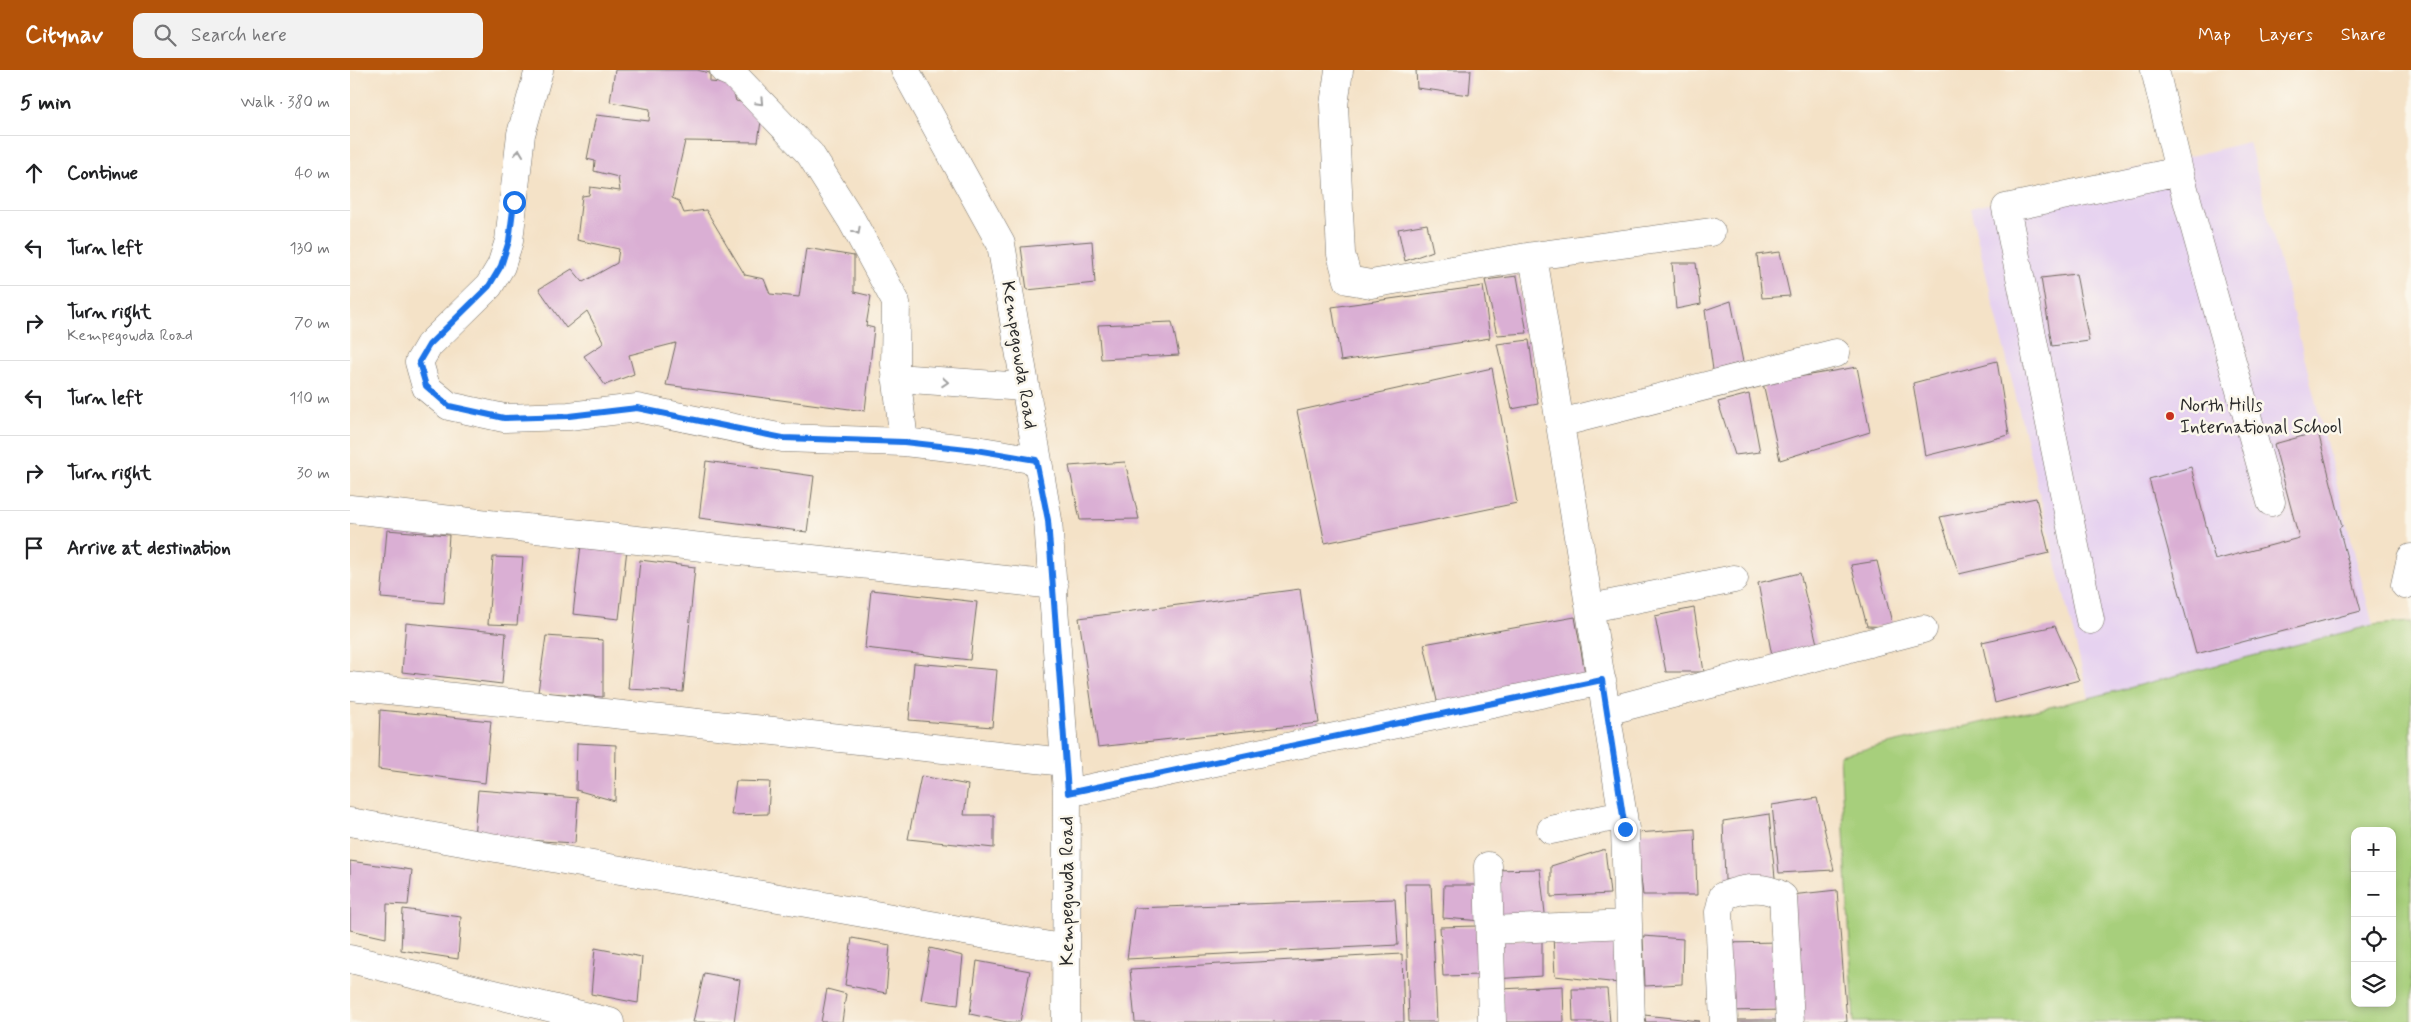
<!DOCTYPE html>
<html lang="en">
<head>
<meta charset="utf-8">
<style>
	body { margin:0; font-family:Mynerve,sans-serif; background:#f2f2f2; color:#202124 }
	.controls { position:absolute; right:15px; bottom:15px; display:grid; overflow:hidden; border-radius:10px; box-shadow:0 2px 8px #0003 }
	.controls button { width:45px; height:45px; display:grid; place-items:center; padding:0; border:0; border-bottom:1px solid #e0e0e0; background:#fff; color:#202124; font:25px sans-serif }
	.stop { position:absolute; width:15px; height:15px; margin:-11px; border:4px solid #1a73e8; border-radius:50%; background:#fff }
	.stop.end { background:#1a73e8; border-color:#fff; box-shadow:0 1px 5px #0008 }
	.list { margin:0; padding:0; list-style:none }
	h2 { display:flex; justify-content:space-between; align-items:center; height:65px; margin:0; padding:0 20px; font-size:21px }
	h2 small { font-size:16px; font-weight:400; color:#757577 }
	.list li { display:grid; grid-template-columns:32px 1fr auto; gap:15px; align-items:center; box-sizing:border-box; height:75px; padding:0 20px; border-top:1px solid #e0e0e0 }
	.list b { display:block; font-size:19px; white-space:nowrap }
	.list p { margin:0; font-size:16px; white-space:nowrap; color:#757577 }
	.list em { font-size:16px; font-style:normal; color:#757577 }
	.icon { flex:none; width:28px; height:28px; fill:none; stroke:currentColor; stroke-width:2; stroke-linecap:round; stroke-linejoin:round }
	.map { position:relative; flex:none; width:2061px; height:952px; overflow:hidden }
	header { display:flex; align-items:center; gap:30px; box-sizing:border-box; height:70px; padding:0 25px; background:#b45309; color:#fff }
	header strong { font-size:24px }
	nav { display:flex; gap:28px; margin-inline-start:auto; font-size:18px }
	.search { width:350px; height:45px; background:#f2f2f2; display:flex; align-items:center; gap:12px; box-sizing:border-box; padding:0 18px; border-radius:10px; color:#757577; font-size:19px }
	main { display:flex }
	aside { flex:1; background:#fff }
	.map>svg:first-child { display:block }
	.built { fill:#e6d2f0 }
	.green { fill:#a7cf7b; stroke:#697d53; fill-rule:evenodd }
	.building { fill:#daafd4 }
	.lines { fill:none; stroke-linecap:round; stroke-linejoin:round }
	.minor-casing { stroke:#716b62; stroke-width:29 }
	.minor { stroke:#fff; stroke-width:28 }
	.oneway { stroke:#a0a0a0 }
	.route { stroke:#1a73e8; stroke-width:6 }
	.poi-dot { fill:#c8321e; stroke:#fbf7ec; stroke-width:2 }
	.labels { text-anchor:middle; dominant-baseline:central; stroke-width:5; stroke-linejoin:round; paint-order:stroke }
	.street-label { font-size:19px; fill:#2b2b2b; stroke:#fbf7ec }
	.poi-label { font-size:19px; fill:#2b2b2b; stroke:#fbf7ec; text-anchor:start }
</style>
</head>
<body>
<header>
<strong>Citynav</strong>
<div class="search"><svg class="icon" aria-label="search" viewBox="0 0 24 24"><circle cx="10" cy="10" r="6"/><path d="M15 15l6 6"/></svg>Search here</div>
<nav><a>Map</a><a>Layers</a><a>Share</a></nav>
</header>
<main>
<aside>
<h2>5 min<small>Walk · 380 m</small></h2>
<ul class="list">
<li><svg class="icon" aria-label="ahead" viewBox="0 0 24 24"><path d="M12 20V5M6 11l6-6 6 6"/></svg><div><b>Continue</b></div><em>40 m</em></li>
<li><svg class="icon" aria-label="left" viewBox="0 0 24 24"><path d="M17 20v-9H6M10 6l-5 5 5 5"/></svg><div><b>Turn left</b></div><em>130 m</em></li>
<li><svg class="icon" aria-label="right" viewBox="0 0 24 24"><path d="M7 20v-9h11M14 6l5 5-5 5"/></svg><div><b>Turn right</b><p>Kempegowda Road</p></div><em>70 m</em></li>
<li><svg class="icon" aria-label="left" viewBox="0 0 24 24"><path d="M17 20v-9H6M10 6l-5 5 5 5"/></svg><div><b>Turn left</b></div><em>110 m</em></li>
<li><svg class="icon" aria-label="right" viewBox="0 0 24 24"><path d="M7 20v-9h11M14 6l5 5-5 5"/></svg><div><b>Turn right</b></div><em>30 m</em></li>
<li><svg class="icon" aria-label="arrive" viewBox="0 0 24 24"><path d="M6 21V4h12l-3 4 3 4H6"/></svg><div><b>Arrive at destination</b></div></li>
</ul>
</aside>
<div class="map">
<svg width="2061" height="952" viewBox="0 0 2061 952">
	<rect width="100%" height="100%" fill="#fbf7ec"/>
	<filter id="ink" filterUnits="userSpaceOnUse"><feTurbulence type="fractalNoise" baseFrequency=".02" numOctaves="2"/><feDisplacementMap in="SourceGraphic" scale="10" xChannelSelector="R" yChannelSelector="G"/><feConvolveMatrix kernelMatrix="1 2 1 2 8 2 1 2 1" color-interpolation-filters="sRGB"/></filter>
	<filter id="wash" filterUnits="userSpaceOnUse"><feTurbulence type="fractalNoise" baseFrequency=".0096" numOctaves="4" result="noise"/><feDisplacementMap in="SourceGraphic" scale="20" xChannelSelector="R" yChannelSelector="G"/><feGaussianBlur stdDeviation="1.12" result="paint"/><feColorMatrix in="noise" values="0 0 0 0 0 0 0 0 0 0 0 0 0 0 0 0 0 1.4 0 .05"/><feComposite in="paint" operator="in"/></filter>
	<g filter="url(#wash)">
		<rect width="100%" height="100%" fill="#f4e2c7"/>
		<path class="built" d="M1899 72 2023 555 1739 628 1620 138Z"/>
		<path class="green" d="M2061 552V952H1504L1490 685 1739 628 2023 555ZM2005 761H2042V933H2005Z"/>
		<g id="blocks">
			<path class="building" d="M265 0H347L360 3V12L381 14 386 31 413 37 408 72 335 71 322 128 329 131 334 143 356 140 395 205 414 209 420 224 449 227 456 178 504 186V222L521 226 516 256 524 258 515 341 316 315 326 273 279 285 284 304 255 315 234 286 254 273 237 241 216 258 189 219 222 199 233 212 267 193 269 179 227 170 232 126 239 125 240 117 270 121 268 107 244 101 245 91 237 89 246 45 299 51 300 39 260 32Z
				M1066 0H1121L1119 25 1067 18Z
				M1077 154 1083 181 1055 191 1048 159Z
				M742 171 745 213 677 220 671 177Z
				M1430 182 1440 226 1412 228 1407 185Z
				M1322 193H1346L1351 234 1326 239Z
				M1726 204 1739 271 1702 276 1691 208Z
				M1167 206 1177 263 1147 265 1135 210Z
				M1133 216 1140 268 991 291 982 237Z
				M1381 231 1393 292 1363 300 1355 240Z
				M822 252 829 285 751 289 748 255Z
				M1179 270 1188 334 1162 339 1147 274Z
				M1647 291 1659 365 1575 386 1563 313Z
				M1507 297 1520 362 1430 390 1413 313Z
				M1142 298 1167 433 975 473 947 341Z
				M1399 324 1410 382 1385 385 1368 332Z
				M1968 362 1992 456 1989 458 2011 541 1846 584 1799 409 1841 397 1865 490 1949 468 1924 374Z
				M356 391 464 406 457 462 349 448Z
				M775 392 789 449 730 450 719 396Z
				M1686 428 1699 483 1609 504 1590 447Z
				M37 460 99 465 94 533 31 528Z
				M231 474 277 479 269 549 223 544Z
				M143 487 173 488 167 555 138 554Z
				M290 490 345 497 333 622 278 619Z
				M1527 491 1543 557 1517 556 1501 495Z
				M1450 503 1468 578 1422 586 1408 513Z
				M950 519 969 653 748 677 729 548Z
				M521 520 627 532 620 590 515 578Z
				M1344 538 1354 602H1316L1305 546Z
				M1225 547 1236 609 1088 635 1074 574Z
				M56 553 156 563 152 614 52 602Z
				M1705 556 1729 610 1645 633 1632 572Z
				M196 566 253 570V627L188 622Z
				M564 593 647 600 642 657 559 650Z
				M30 640 141 651 135 713 28 699Z
				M227 673 266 675 265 731 226 720Z
				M571 706 618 715 614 745H644V778L558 769Z
				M386 711 420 712 418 744 381 745Z
				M128 720 228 728 225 773 124 767Z
				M1467 728 1484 800 1429 803 1422 735Z
				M1419 744 1425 808 1375 810 1373 751Z
				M1345 759 1347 825H1293L1286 763Z
				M1255 779 1260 824 1201 827V796Z
				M0 791 62 800 58 835 37 834 36 868 0 860Z
				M1190 799 1196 852H1147L1142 800Z
				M1055 814H1081L1087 952H1059Z
				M1094 815H1131L1133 851 1093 848Z
				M1487 820 1497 952H1448L1441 825Z
				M1045 829 1048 875 777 889 784 838Z
				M53 839 111 847 108 889 51 880Z
				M1127 856 1130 905 1093 906 1090 857Z
				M1203 866H1267L1269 913 1205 906Z
				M1293 866 1333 869 1332 914 1295 916Z
				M502 868 540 875 536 923 495 915Z
				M1192 869V906L1144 909 1143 870Z
				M1432 872 1437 940 1376 941 1373 873Z
				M245 878 292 887 288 933 241 924Z
				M580 878 613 886 608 935 571 930Z
				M1052 884 1054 952H785L780 899Z
				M627 891 680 901 670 952H657L620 944Z
				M354 903 390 910 384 952H343Z
				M1213 916 1214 952H1150L1151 919Z
				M477 919 496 924 492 952H471Z
				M1222 919H1257L1260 952H1223Z
				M1294 945 1350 951 1349 952H1296Z
				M1385 950H1433V952H1385Z"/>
		</g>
	</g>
	<g filter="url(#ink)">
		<use href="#blocks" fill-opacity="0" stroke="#716b62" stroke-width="1"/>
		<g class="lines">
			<defs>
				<path id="minor" d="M189 0 171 64 159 171 151 196 139 216 79 275 69 292 76 317 99 336 154 348 219 346 287 338 433 368 554 372 626 380 686 390
					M374 0 383 4 460 84 502 151 546 232 545 294 554 372
					M555 0 651 174 698 450 717 723 716 952
					M989 0 984 35 991 184 998 210 1021 214 1183 186 1361 162
					M1829 101 1921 432
					M1183 186 1275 759 1281 952
					M546 308 674 317
					M1210 353 1486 283
					M0 439 704 515
					M2055 515 2061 488
					M1241 538 1384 509
					M1740 550 1656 138 1829 101 1805 0
					M0 616 715 692
					M1257 641 1573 559
					M717 723 1252 611
					M0 752 716 879
					M1201 760 1273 745
					M1138 796 1142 952
					M1140 860 1278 854
					M0 889 260 952
					M1374 952 1369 842 1373 826C1393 818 1415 814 1433 827L1440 952"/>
			</defs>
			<use href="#minor" class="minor-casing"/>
			<use href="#minor" class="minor"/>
		</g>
		<defs><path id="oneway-chevron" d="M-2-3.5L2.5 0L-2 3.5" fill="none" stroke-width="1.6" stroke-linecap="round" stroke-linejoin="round" transform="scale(1.25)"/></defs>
		<g class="oneway">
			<use href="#oneway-chevron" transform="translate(410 32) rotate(46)"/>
			<use href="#oneway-chevron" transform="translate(169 83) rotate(-84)"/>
			<use href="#oneway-chevron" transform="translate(507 161) rotate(61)"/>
			<use href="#oneway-chevron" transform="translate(595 312) rotate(4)"/>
		</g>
	</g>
	<g class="lines" filter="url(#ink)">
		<path class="route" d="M164 132 159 171 151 196 139 216 79 275 69 292 76 316 99 336 154 348 219 346 287 338 433 368 554 372 626 380 686 390 698 450 718 723 1252 610 1275 759"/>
	</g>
	<circle class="poi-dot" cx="1820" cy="346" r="5"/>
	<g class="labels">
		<g class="street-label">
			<text transform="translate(669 285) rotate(81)">Kempegowda Road</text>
			<text transform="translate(717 821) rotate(-90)">Kempegowda Road</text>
		</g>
		<g class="poi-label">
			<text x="1830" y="335">North Hills<tspan x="1830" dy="22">International School</tspan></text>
		</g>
	</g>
</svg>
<div class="controls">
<button>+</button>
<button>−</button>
<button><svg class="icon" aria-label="locate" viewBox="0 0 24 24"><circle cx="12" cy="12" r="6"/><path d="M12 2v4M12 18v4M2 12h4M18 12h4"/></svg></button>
<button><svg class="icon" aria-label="layers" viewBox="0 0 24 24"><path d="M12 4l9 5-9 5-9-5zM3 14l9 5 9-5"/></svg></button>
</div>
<div class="stop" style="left:164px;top:132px"></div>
<div class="stop end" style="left:1275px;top:759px"></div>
</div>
</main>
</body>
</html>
